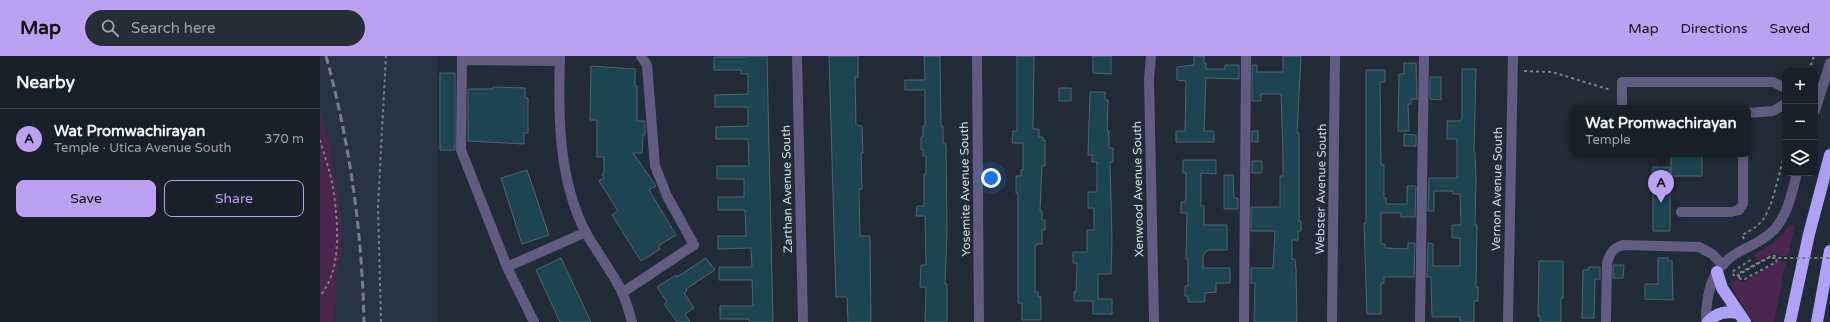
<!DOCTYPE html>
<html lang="en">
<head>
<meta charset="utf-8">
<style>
	body { margin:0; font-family:"Varela Round",sans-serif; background:#272d36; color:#f1f3f6 }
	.controls { position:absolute; right:12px; top:12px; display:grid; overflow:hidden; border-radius:8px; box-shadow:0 4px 16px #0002 }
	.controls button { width:36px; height:36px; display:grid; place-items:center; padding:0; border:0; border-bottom:1px solid #383e47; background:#1a202a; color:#f1f3f6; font:20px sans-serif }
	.you { position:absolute; left:671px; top:122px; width:14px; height:14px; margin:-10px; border:3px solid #fff; border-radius:50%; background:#1a73e8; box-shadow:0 0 0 6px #1a73e833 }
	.badge { display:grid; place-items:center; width:26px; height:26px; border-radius:50%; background:#bca0f2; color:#111; font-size:13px; font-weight:700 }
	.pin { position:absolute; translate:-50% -33px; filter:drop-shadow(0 1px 2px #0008) }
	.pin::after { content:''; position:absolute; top:21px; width:14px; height:12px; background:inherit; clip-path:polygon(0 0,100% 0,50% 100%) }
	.popup { position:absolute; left:1251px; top:49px; width:180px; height:52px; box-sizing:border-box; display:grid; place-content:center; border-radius:8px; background:#1a202a; filter:drop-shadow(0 1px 3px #0005); font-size:13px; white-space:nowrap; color:#9fa3a8 }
	.popup b { font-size:15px; color:#f1f3f6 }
	.popup::after { content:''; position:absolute; left:50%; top:100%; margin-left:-8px; border:8px solid transparent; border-top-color:#1a202a }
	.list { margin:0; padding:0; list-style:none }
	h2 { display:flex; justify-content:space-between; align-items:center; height:52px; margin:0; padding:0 16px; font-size:17px }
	h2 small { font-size:13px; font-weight:400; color:#9fa3a8 }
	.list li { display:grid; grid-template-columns:26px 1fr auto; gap:12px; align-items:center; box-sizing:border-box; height:60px; padding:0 16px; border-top:1px solid #383e47 }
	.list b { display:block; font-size:15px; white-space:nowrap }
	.list p { margin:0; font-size:13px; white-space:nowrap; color:#9fa3a8 }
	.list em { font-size:13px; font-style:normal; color:#9fa3a8 }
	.actions { display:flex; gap:8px; padding:12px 16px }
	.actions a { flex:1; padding:9px 0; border:1px solid #bca0f2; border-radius:8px; text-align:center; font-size:14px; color:#bca0f2 }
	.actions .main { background:#bca0f2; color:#111 }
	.icon { flex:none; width:22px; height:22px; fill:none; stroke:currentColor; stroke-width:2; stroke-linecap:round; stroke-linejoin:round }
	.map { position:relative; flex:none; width:1510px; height:266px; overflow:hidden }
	header { display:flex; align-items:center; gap:24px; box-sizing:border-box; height:56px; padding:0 20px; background:#bca0f2; color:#111 }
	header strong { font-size:19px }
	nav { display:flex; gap:22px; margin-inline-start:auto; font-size:14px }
	.search { width:280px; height:36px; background:#272d36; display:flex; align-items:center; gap:10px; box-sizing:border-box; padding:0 14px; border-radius:22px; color:#9fa3a8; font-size:15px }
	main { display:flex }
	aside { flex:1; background:#1a202a }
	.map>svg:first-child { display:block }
	.built { fill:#273446 }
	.green { fill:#4b264e }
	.building { fill:#1d4451; stroke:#51656c }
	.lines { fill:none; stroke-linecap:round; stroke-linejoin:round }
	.path { stroke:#777f8a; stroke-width:2; stroke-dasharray:3 3; stroke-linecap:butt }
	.minor { stroke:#625d80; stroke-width:10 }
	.highway { stroke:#afa1f8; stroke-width:12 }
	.rail { stroke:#777e89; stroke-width:3; stroke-dasharray:8 4; stroke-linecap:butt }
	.path-bridge { stroke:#777f8a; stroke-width:2; stroke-dasharray:3 3; stroke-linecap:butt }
	.labels { text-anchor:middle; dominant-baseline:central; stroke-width:4; stroke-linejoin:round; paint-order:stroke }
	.street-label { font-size:12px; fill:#d4dae2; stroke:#222b38 }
</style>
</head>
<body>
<header>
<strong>Map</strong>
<div class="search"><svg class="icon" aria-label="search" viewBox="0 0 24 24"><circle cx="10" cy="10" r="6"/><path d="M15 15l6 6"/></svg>Search here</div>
<nav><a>Map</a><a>Directions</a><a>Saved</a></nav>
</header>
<main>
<aside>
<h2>Nearby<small></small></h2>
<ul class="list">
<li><span class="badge">A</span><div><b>Wat Promwachirayan</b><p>Temple · Utica Avenue South</p></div><em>370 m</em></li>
</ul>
<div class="actions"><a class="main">Save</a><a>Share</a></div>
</aside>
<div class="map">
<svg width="1510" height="266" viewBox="0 0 1510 266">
	<rect width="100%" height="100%" fill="#222b38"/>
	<path class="built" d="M0 0H117V266H14L16 244V220L21 200 22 174 20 148 8 80 0 53Z"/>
	<path class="green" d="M0 53 8 80 20 148 22 174 21 200 16 220V244L14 266H0Z
		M1469 169H1475L1468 200H1459L1454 197 1438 205 1434 199C1448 190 1461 184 1469 169Z
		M1458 205H1466L1454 266H1433L1409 227 1417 223 1421 226H1424Z"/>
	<path class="building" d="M428 0H447L453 266H429V263H400V250H433L432 224H399V211H432L431 192 398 193V180H426L425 154H398V141H424V123H397V110H429L428 83H396V71L428 70V51H395V39L428 38V18H421V14H394V1H428Z
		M509 0H538V21H535L536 69 542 70 543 97H541L542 133H539L540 180H550L551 266H528L527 241H516Z
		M604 0H620L621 70H623V88H626L627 176 625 228H627V266H605L606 231H600L601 209H606L605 160H596L597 150H604V118H606V100H603V93L601 94V81H603V70H605V34H585V24H605Z
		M697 0H714L713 73H719V81H723V84H725V110H722L720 155H722V164H725V174H722V188H716V190H715V236H718V241H721V264H702V247H698V137H696V120H701V114H703V87H692L693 75H697Z
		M773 0H791V18L773 17Z
		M874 0H884V7H886V13H905V9H919V23L886 22 884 75H894V86H856V75H865L866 25 857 24V11L874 9Z
		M963 0H981L977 77H979V165H981V175H978V184H972V203H975L976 214 977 266H934L935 227H931V212H953L955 175H931V151H960V120H963V99L961 38H941V45H932V9H937V16H963Z
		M1084 7H1096L1097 43H1091V48H1088L1089 75H1078L1079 18H1084Z
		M271 10 315 13V30H317V65H325V79H323L322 97H313L336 130 329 134 356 179 338 190 340 193 321 205 292 159 298 155 279 125 284 122 282 118 284 117V101H277V64H270Z
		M1142 13H1156L1154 96H1155L1156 123 1155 169H1157L1156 231H1158V245H1154V266H1140V261H1112L1111 221H1107L1108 187 1113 188V210H1140V182H1132V169H1141L1140 138H1133V135H1114V155H1108L1109 122H1137V83H1127V65H1140L1142 62Z
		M1046 14H1065V26H1060L1061 109H1064V142H1066V148H1087V130H1096L1095 161H1081V157H1061V188H1065V192L1088 193V187H1095L1094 221H1064V227H1061V258H1047L1044 167H1046Z
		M120 17H135V94H120Z
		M1110 21H1121V44L1110 43Z
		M173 31 205 32V42H208V77H204V88L148 85V33H173Z
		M739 32H751V45H739Z
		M770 36H785V44H788L787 75H789V92H793V106H790L792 185 791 218H778V243H792V258H773V245H754V236H756L757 207H753V196H767V174H774V152H768V136H777V106H772V99H768Z
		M932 75H938V86H932Z
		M1084 78 1096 79V90H1084Z
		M1351 98H1382V120H1351Z
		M863 104H896V118L881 117V150H884V169H907V194H887L883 200V212H910V227H896V236L885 237V246H868V240H865V230H868V203H866L867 157H861V146H865L866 142V117H863Z
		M932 105H942V117H932Z
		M1333 111H1350V175H1333Z
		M207 114 229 179 202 188 181 122Z
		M904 119H913L914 142H918V153H904Z
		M241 202 271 266H240L216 214Z
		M386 202 395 214 366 233 367 235 364 237 374 252 365 258 370 266H357L344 248 347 246 337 231 356 219 357 221Z
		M1338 202H1348V205H1352L1353 244 1325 243V228H1338Z
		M1219 205H1243V242H1241V266H1220V260H1218Z
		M1293 209H1304L1303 222H1293Z
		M1269 211H1280V223H1275L1274 262H1262L1263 214H1268Z"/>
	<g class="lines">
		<path class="path" d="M1204 15 1232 16 1291 34
			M1489 15 1494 0
			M0 84C5 102 12 120 14 138 18 170 22 214 0 240
			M1424 183 1422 179C1430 175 1439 170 1444 162 1454 146 1460 114 1465 95
			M1419 222 1423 224 1456 206 1457 202 1453 199 1415 221 1412 216 1432 203
			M61 266 58 151 66 0"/>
		<path class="minor" d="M142 0V4L240 5
			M240 0C238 59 238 123 266 177 277 196 291 214 301 234 306 244 309 255 312 266
			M477 0 483 266
			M657 0 659 266
			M831 0 829 23 834 266
			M142 4 141 94 187 211 214 266
			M1302 52V26H1453L1465 32
			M1495 55 1510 7
			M1428 57 1453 55 1465 48
			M1361 156H1411L1419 154 1423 148V98
			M187 211 266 176
			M302 237 374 189 347 140 335 110 327 9 321 0
			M924 266 926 0
			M1012 266 1015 0
			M1100 266 1104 0
			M1188 266 1193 0
			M1286 266 1287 207C1290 197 1293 192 1303 189L1379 191 1392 198 1403 209
			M1386 266C1386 238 1391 212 1417 197 1430 190 1443 185 1454 174 1468 158 1472 137 1477 117"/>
		<path class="highway" d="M1397 216 1402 232 1425 266
			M1388 266C1397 256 1407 255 1419 257
			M1470 266 1489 178 1510 99
			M1497 266 1510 195"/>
		<path class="rail" d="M6 0C30 88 42 175 44 266"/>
		<path class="path-bridge" d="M1419 222V217L1447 202H1510"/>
	</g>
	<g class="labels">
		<g class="street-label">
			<text transform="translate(467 133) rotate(-91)">Zarthan Avenue South</text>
			<text transform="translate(645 133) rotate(-91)">Yosemite Avenue South</text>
			<text transform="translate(818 133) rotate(-91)">Xenwood Avenue South</text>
			<text transform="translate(1001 133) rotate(-89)">Webster Avenue South</text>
			<text transform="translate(1177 133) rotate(-89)">Vernon Avenue South</text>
		</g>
	</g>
</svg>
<div class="controls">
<button>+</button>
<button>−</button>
<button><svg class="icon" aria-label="layers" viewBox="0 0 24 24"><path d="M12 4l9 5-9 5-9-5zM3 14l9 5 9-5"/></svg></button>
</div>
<div class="you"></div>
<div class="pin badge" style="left:1341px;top:147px">A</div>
<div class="popup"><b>Wat Promwachirayan</b>Temple</div>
</div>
</main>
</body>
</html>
